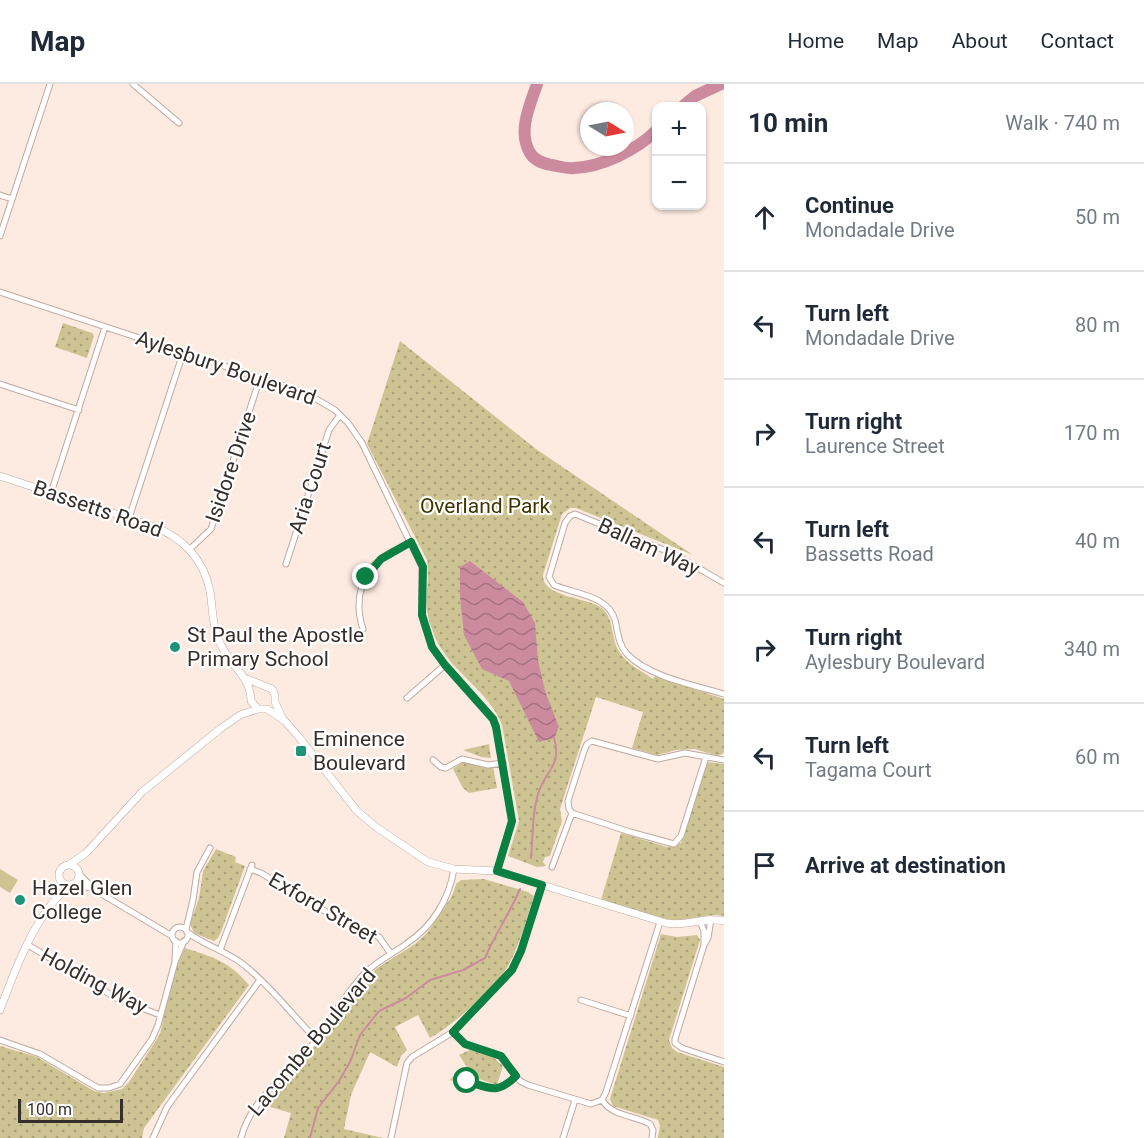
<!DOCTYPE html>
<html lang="en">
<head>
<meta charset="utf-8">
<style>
	body { margin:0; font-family:Roboto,sans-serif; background:#f6f6f7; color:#1f2937 }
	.controls { position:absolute; right:18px; top:18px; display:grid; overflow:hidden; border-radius:12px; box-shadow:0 2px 4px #0004 }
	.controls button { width:54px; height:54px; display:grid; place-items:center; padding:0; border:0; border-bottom:2px solid #e0e1e3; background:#fff; color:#1f2937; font:30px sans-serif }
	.compass { position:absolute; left:580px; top:18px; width:54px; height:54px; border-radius:50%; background:#fff; box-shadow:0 2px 4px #0004; rotate:100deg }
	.scale { position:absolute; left:18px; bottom:15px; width:105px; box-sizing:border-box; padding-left:6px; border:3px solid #362e2a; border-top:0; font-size:16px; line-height:21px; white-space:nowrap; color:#362e2a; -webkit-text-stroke:4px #fff; paint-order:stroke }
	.stop { position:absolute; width:18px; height:18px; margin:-14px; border:4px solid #0b8043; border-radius:50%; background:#fff }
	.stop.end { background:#0b8043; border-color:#fff; box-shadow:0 2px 6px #0008 }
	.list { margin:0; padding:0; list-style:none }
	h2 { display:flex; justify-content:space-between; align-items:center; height:78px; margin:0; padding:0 24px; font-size:26px }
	h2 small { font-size:20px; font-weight:400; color:#747a83 }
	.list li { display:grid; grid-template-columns:39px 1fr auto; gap:18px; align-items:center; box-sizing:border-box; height:108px; padding:0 24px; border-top:2px solid #e0e1e3 }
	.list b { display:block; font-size:22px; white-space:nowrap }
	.list p { margin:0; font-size:20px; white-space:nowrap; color:#747a83 }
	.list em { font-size:20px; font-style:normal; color:#747a83 }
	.icon { flex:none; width:33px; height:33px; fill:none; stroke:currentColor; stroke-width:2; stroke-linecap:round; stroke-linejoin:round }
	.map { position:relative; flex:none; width:724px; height:1054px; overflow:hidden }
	header { display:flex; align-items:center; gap:36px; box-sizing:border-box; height:84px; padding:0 30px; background:#fff; border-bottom:2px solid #e0e1e3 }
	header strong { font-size:28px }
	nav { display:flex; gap:33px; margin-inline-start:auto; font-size:21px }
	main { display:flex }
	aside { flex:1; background:#fff }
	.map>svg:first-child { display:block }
	.grass { fill:#cec493 }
	.park { fill:url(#park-dots) }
	.water { fill:url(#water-waves) }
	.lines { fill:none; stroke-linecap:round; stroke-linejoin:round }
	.stream { stroke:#cc8a9f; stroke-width:2 }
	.river { stroke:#cc8a9f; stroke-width:12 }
	.minor-casing { stroke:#bea99f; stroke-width:7 }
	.tertiary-casing { stroke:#bea99f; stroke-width:8 }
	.minor { stroke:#fff; stroke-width:5 }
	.tertiary { stroke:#fff; stroke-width:7 }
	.route { stroke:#0b8043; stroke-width:8 }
	.poi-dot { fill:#1d9479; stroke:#fff; stroke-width:2 }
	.labels { text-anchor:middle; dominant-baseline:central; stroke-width:4.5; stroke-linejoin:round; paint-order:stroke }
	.street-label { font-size:21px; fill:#362e2a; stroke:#fff }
	.park-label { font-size:21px; fill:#3f3500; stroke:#fff }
	.poi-label { font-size:21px; fill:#362e2a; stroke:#fff; text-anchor:start }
</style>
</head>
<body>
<header>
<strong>Map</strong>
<nav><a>Home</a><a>Map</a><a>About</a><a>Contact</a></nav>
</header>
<main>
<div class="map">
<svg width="724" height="1054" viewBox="0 0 724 1054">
	<defs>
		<pattern id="park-dots" width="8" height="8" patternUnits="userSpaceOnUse" patternTransform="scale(1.5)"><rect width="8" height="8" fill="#cec493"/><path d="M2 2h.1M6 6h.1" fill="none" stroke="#a8a078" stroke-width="1.8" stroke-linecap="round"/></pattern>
		<pattern id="water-waves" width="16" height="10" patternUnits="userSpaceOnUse" patternTransform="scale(1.5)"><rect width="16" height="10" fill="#cc8a9f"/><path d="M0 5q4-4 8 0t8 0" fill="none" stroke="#a67182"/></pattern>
	</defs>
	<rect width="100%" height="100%" fill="#fdebe2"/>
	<path class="grass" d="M0 785 18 796 10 809 0 803Z"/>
	<path class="park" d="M63 239 92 249 94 252 87 274 55 263Z
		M400 257 536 365 693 471 576 424H570L562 430 543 491C542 513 585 513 600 523 615 532 610 555 620 569 627 580 642 587 653 595L655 592 724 615V669L718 672 695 665 676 666 658 671 632 664 643 628 596 613 560 725 562 737 550 772 545 773 543 778 546 782 537 783 508 772 519 737 502 641C489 606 449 587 435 553 432 545 428 535 427 526 425 510 430 493 427 476L367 360Z
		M489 660 491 674 481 673 463 666Z
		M463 678 485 683 493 682 497 704 469 709 463 704 453 685Z
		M707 678 724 680V832C706 828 691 838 673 836 649 833 625 822 601 816L621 749 667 763 681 759Z
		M216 765 236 773 235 778 245 782 221 848 218 854 214 857 194 849 190 840 199 814 203 787Z
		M484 795 528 808 534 812C526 836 520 860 508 882 494 907 454 940 430 954L418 931 395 943 407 966 401 972 397 983 370 968 351 1011 344 1045 383 1054H284L291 1029 263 1021 283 996 309 971 364 897 377 884 415 860 427 849 452 812 456 800 461 796Z
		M661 850 677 853 697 851 700 856 669 956 672 964 677 968 724 983V1054H658L660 1042 658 1036 613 1022 610 1015Z
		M185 864C213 873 230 878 249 901L144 1044 142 1054H0V962L37 973 94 1007 104 1009 122 1005 129 998 160 950 167 918 177 882Z
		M470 966 493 973 503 982 497 1001 473 993V989L467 987 463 990 461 999 449 996 467 983 459 971Z"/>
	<path class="water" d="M470 477 523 518 535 539 538 576 545 607 559 643 554 654 539 658 509 597 482 585 464 551 460 512V483Z"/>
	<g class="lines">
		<path class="stream" d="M531 774C533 753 532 727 539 707 546 687 562 681 554 654
			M310 1054 318 1024 339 997 350 978 360 951 379 927 406 914 430 896 463 886 485 874C495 850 510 829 520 805"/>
		<path class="river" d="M537 0C530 21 518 46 529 67 533 76 542 79 551 81 559 82 566 85 574 84 602 83 636 66 656 47
			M683 22 695 12 721 0"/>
		<defs>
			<path id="minor" d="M133 0 179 39
				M0 111 12 115
				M0 152 50 0
				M0 208 306 309 335 326 348 339 362 359 422 483V531L432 563 445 581 493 635 496 643 512 737 497 787
				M0 300 79 326
				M51 409 105 243
				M129 434 183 269
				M190 465 211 445 260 294
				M286 480 329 346 340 331
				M724 499 674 470 575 430 570 432 565 439 549 493 554 501C574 510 608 511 615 536 618 548 618 560 627 570 649 593 694 601 724 610
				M363 545C354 518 360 488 385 472 393 466 403 463 411 458
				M407 614 445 581
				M433 676 441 683 446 684 462 675 488 681 503 679
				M572 729 569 725 568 717 584 667 587 660 592 657 658 675 685 669 724 676
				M572 729 630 748 674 760 681 752 706 673
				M552 783 572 729
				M250 785 261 789 333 832 379 853 391 870
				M80 791 95 806 172 852
				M75 800 94 805
				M711 835 708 854 704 861 675 955V959L682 964 724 978
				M700 837 704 847V860
				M172 851a8 8 0 1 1 16 0a8 8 0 1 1-16 0Z
				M186 845 193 816 197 788 210 764
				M187 848C205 862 227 867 244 881 271 902 292 931 316 955
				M28 861 118 915 160 931
				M220 866 252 781
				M175 876 176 857
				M581 916 631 932
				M453 948 465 960 501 972 520 997 528 1001 591 1020 602 1016 606 1008 660 838
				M0 956 40 970 98 1004H109L120 1000 152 955 158 941 175 878 184 857
				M464 996C487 1003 497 1012 516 992
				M602 1016C613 1033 634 1031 650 1040L653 1046 652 1054
				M153 1054 167 1023 260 896
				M241 1054C252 1012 288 992 313 960 330 937 345 910 365 889 376 878 392 870 406 860 432 843 449 816 454 785
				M391 1054 407 979 412 973 453 948 512 886 521 867 542 801
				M563 1054 575 1016"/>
			<path id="tertiary" d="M0 392 155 443C183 454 204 476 210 507 213 525 212 544 221 561 231 582 251 593 251 617L258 625
				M247 595 272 605 275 611V618L283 636
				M70 780 86 769 142 708 220 645 240 631 258 625H267L284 636 298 652 357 727 376 743 428 778 454 785 497 787 666 839C687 843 704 832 724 837
				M59 791a10 10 0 1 1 20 0a10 10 0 1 1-20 0Z
				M0 926C15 886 35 830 69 802"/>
		</defs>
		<use href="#minor" class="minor-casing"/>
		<use href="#tertiary" class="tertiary-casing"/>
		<use href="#minor" class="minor"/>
		<use href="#tertiary" class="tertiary"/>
	</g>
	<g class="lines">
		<path class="route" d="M366 493 381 475 411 458 423 483 422 531 432 563 445 581 493 635 496 643 512 737 497 787 542 801 521 867 512 886 453 948 465 960 501 972 516 992C497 1011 489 1004 467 997"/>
	</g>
	<g class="poi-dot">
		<circle cx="175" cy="563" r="6"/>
		<rect x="295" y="661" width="12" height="12" rx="3"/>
		<circle cx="20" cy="816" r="6"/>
	</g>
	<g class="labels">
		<g class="street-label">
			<text transform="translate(226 284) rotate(19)">Aylesbury Boulevard</text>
			<text transform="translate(231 383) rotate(-71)">Isidore Drive</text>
			<text transform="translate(310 404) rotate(-72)">Aria Court</text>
			<text transform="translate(98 425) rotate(19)">Bassetts Road</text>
			<text transform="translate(649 463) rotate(25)">Ballam Way</text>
			<text transform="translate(323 824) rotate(30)">Exford Street</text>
			<text transform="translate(94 897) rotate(28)">Holding Way</text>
			<text transform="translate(312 958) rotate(-50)">Lacombe Boulevard</text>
		</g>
		<g class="park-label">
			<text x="485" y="422">Overland Park</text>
		</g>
		<g class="poi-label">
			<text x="187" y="551">St Paul the Apostle<tspan x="187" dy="24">Primary School</tspan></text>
			<text x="313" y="655">Eminence<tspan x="313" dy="24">Boulevard</tspan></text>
			<text x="32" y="804">Hazel Glen<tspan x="32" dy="24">College</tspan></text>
		</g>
	</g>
</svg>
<div class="controls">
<button>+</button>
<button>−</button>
</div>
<svg class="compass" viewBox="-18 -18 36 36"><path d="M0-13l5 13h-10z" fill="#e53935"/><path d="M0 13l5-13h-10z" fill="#747a83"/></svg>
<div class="scale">100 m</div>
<div class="stop" style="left:467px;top:997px"></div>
<div class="stop end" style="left:366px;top:493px"></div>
</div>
<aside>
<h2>10 min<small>Walk · 740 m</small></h2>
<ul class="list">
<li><svg class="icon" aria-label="ahead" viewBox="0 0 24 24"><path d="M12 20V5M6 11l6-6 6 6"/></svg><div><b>Continue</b><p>Mondadale Drive</p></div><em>50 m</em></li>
<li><svg class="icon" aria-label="left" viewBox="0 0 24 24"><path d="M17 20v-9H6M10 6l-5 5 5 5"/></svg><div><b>Turn left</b><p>Mondadale Drive</p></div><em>80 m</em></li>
<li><svg class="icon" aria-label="right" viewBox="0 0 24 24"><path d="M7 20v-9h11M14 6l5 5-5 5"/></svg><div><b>Turn right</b><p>Laurence Street</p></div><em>170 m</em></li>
<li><svg class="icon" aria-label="left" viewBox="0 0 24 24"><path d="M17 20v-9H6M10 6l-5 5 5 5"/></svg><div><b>Turn left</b><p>Bassetts Road</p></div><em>40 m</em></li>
<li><svg class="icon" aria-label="right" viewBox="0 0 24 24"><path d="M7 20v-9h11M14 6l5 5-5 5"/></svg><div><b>Turn right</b><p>Aylesbury Boulevard</p></div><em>340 m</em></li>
<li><svg class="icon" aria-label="left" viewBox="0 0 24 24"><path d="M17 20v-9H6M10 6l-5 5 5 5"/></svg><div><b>Turn left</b><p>Tagama Court</p></div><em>60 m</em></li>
<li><svg class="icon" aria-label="arrive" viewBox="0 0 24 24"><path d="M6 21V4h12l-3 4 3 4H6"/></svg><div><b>Arrive at destination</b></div></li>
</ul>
</aside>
</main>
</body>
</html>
